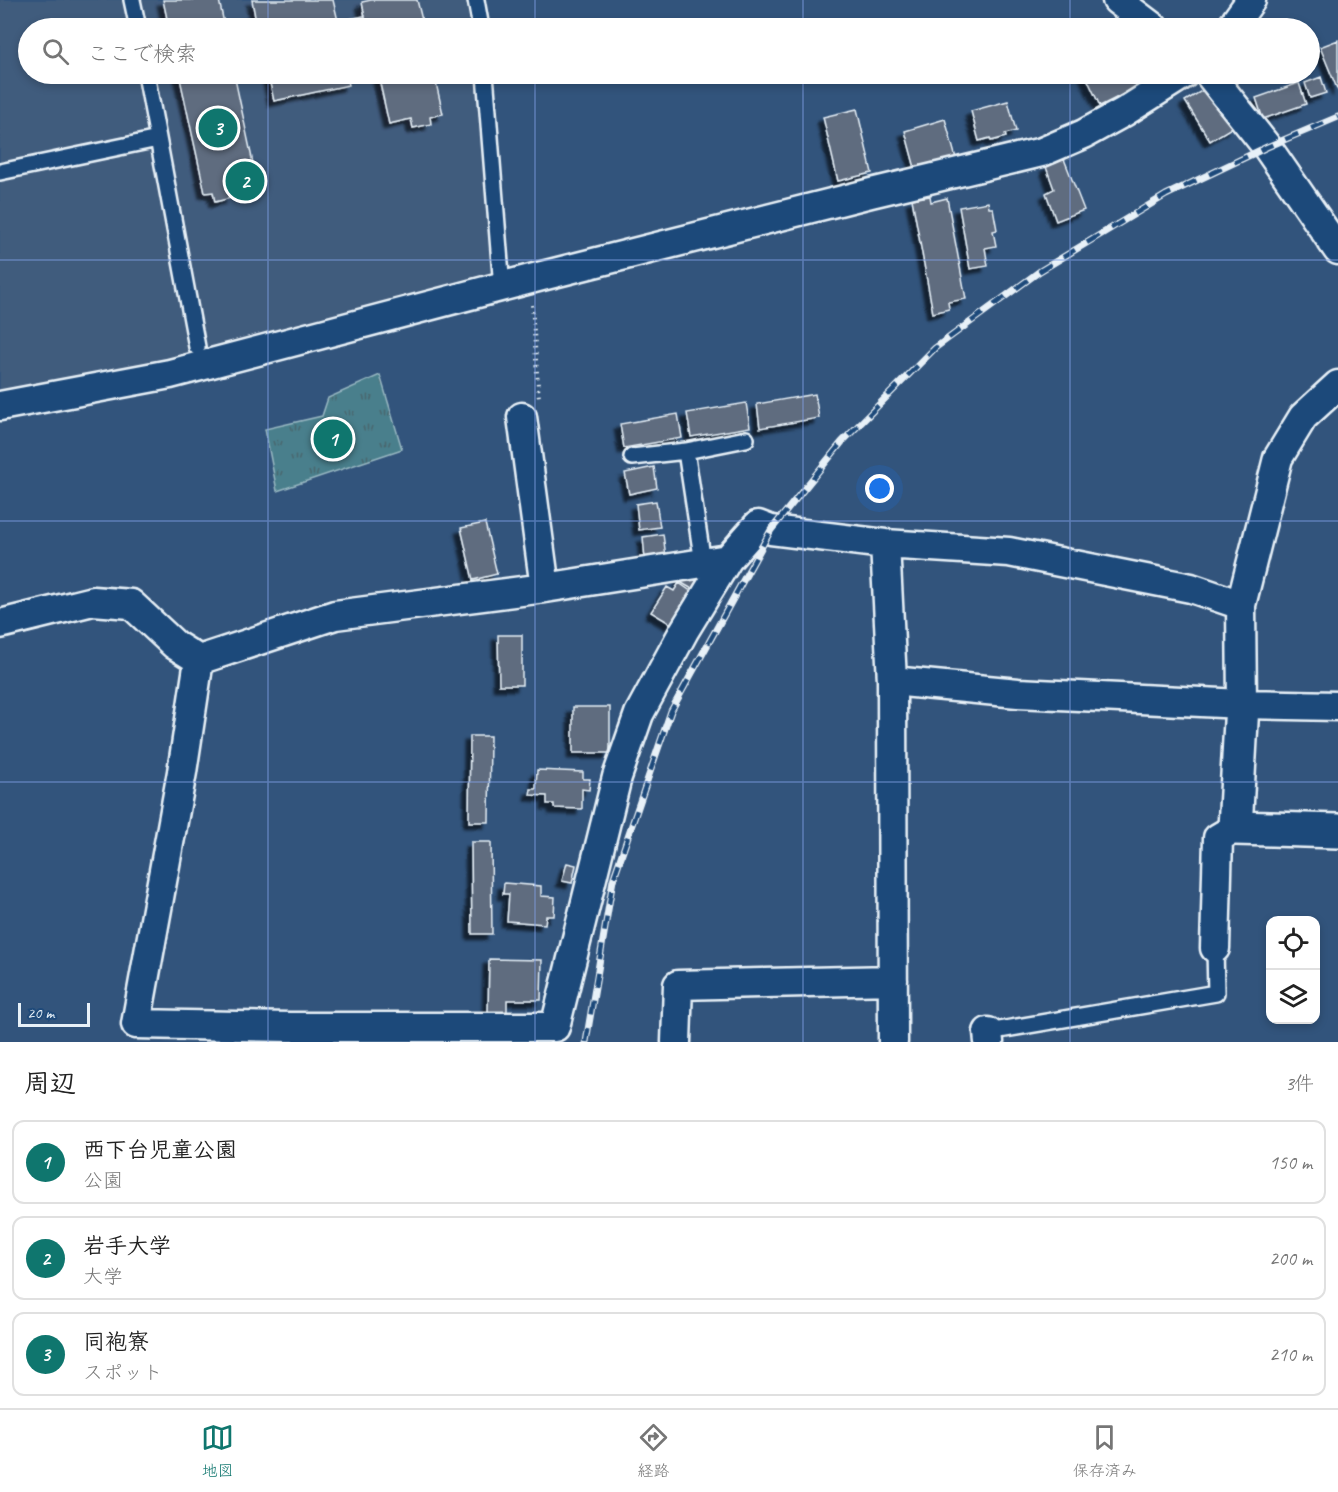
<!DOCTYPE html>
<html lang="ja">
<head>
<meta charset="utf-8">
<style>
	body { margin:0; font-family:Caveat,"Klee One",sans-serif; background:#f2f2f2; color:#222 }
	.controls { position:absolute; right:18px; bottom:18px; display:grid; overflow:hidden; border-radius:12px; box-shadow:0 3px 9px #0003 }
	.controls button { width:54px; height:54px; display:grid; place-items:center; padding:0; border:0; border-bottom:2px solid #e0e0e0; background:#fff; color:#222; font:30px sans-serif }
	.scale { position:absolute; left:18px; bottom:15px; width:72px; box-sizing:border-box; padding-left:6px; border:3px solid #e8f1f8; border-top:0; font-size:16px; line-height:21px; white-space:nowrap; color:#e8f1f8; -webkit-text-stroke:4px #1f4a7a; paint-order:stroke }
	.you { position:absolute; left:880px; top:489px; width:21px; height:21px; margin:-15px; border:4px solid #fff; border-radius:50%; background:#1a73e8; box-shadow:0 0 0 9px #1a73e833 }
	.badge { display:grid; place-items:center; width:39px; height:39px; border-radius:50%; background:#0f766e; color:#fff; font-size:20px; font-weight:700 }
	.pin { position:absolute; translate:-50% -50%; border:3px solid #fff; box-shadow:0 2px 6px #0006 }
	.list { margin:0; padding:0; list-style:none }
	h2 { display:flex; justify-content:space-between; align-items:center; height:78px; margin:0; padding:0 24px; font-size:26px }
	h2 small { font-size:20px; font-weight:400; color:#767676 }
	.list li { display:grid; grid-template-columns:39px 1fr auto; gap:18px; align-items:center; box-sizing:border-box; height:84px; margin:0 12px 12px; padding:0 12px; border:2px solid #e0e0e0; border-radius:12px }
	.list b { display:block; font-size:22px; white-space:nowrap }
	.list p { margin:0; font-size:20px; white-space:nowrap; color:#767676 }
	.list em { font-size:20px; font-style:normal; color:#767676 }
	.icon { flex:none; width:33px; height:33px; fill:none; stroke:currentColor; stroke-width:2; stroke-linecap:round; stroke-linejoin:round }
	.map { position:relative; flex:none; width:1338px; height:1042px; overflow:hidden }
	.search { position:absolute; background:#fff; box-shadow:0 3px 9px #0003; left:18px; right:18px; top:18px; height:66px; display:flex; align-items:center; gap:15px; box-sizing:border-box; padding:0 21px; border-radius:33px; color:#767676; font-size:22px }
	.sheet { height:366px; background:#fff }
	nav { display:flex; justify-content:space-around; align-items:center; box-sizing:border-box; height:84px; border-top:2px solid #e0e0e0; background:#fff; font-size:16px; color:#767676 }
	nav a { display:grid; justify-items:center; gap:3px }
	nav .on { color:#0f766e }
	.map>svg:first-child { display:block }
	.built { fill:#405b7d }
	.grass { fill:url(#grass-tufts); stroke:#99b8c2; stroke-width:1.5 }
	.building { fill:#5f6c7f; stroke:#e8f1f8; stroke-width:1.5; filter:url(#shadow) }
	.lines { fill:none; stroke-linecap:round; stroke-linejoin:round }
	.lane-casing { stroke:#e8f1f8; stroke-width:20 }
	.street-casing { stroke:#e8f1f8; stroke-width:33 }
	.secondary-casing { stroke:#e8f1f8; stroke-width:38 }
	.path { stroke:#e8f1f8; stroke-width:4; stroke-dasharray:1.5 4.5; stroke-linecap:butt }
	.lane { stroke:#1f4a7a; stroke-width:15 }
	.street { stroke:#1f4a7a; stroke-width:28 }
	.secondary { stroke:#1f4a7a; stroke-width:33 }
	.rail-casing { stroke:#e8f1f8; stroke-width:7 }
	.rail { stroke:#1f4a7a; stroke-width:4.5; stroke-dasharray:14; stroke-linecap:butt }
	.grid { fill:none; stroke:#82a0e8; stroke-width:1.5; stroke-opacity:0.55 }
</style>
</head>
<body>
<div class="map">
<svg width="1338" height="1042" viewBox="0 0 1338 1042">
	<defs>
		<pattern id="grass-tufts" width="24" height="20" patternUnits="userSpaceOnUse" patternTransform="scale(1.5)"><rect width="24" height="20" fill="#4a7f8c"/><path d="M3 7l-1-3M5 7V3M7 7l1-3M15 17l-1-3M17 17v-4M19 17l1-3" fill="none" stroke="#48666e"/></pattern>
		<filter id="shadow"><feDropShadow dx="-5.5" dy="5.5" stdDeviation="1.5" flood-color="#0009"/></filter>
	</defs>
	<rect width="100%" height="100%" fill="#32547c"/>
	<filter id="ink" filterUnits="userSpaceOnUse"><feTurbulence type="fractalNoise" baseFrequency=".0167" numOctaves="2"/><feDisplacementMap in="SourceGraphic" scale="12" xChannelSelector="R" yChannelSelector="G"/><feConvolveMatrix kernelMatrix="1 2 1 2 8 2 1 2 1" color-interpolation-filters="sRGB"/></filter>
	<g filter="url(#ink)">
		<path class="built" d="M0 0H467L470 28H28V74H476L502 288 0 399Z"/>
		<path class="grass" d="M380 375 402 449 277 491 265 429 322 416 328 398Z"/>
		<path class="building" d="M163 0H219L225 28H169Z
			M252 0H333L338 21 365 16 366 24 346 28H257Z
			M371 0H417L424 28H367L362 2Z
			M1338 40V91L1320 47Z
			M179 74H234L257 182 228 188 231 198 215 202 213 192 205 193Z
			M268 74H346L349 85 274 101Z
			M378 74H434L443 114 430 117 431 124 413 128 411 119 389 124Z
			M1085 74H1142L1146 83 1100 106Z
			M1321 77 1326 93 1310 98 1305 83Z
			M1299 83 1306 104 1263 119 1256 98Z
			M1208 87 1233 127 1210 141 1185 101Z
			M1008 101 1016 131 1005 134 1006 137 991 141 990 138 979 141 971 111Z
			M857 109 872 173 838 181 823 117Z
			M945 119 957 162 946 165V160L915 168 905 131Z
			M1064 159 1084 210 1056 221 1046 193 1054 189 1046 167Z
			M930 196 931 202 947 198 966 299 948 302 949 309 933 313 912 199Z
			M988 202 989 208H993L997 230 993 231 996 246 985 248 988 266 970 269 959 207Z
			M815 394 819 418 760 428 757 404Z
			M746 403 750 427 691 437 687 413Z
			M678 414 682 438 624 448 620 424Z
			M654 467 657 488 629 494 625 473Z
			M656 501 660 527 639 530 636 504Z
			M485 523 497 574 473 580 461 528Z
			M663 534 666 557 645 559 643 537Z
			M683 577H702L694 590 680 582Z
			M679 583 692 592 671 624 651 612 667 587 674 591Z
			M498 635H522V685H499Z
			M573 707H610V753H573Z
			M470 736H490L489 822H469Z
			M537 770 583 772V779H590L589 790 582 789V809L554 808V804H547V796L530 795 531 789H536Z
			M471 842H491L492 934H472Z
			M567 863 576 865 572 883 562 881Z
			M504 883 541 886V896L555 897 554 916H546L545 924 507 921 509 894H503Z
			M489 959 542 960 541 1000H507V1014H488Z"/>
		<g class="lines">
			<defs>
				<path id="lane" d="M132 0 138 28
					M476 0 481 28
					M146 74 197 347
					M485 74 502 288
					M0 172 158 139
					M686 451 703 563
					M632 457 686 451 746 439
					M988 1032 1216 993 1215 948"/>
				<path id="street" d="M1117 0 1154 28
					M1231 28 1251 0
					M1209 74 1267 147 1338 250
					M0 406 170 374 542 276 871 193 1042 152 1084 134 1124 112 1184 74
					M522 417 545 588
					M885 544 892 681 1018 693 1242 704 1338 706
					M1241 605 1278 458 1303 417 1338 385
					M0 624 93 601 131 604 175 645 199 660 335 615 545 588 728 559 758 525 771 530 885 544 1009 552 1191 588 1241 605 1242 704
					M199 660 182 772 136 1024 290 1027H555L617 777 639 714 684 631 728 559
					M892 681 893 1042
					M1215 948 1218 838 1235 828
					M988 1032 989 1042
					M676 1042 678 985 893 980"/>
				<path id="secondary" d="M1242 704 1235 828 1338 831"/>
			</defs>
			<use href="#lane" class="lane-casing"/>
			<use href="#street" class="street-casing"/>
			<use href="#secondary" class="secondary-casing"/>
			<path class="path" d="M532 305 539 399"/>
			<use href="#lane" class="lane"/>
			<use href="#street" class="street"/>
			<use href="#secondary" class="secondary"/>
			<defs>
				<path id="rail" d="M586 1042 613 880 671 711 771 530 842 442 935 348 1040 271 1166 195 1267 147 1338 117"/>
			</defs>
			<use href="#rail" class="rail-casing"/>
			<use href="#rail" class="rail"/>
		</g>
	</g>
	<path class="grid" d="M268 0V28M535 0V28M803 0V28M1070 0V28M268 74V1042M535 74V1042M803 74V1042M1070 74V1042M0 260H1338M0 521H1338M0 782H1338"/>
</svg>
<div class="controls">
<button><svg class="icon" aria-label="locate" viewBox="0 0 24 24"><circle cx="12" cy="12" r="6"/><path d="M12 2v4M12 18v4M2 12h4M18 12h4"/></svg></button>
<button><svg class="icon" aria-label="layers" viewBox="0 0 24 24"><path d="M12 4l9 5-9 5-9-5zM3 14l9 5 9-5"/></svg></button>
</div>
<div class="scale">20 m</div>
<div class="you"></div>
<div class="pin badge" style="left:333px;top:439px">1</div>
<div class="pin badge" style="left:245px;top:181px">2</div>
<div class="pin badge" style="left:218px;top:128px">3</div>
<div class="search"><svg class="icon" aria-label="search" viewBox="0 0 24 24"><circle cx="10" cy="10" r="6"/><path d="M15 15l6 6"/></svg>ここで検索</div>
</div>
<section class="sheet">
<h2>周辺<small>3件</small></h2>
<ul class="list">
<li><span class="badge">1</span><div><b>西下台児童公園</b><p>公園</p></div><em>150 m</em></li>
<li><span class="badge">2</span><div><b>岩手大学</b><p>大学</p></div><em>200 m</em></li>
<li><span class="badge">3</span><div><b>同袍寮</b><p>スポット</p></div><em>210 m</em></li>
</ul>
</section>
<nav>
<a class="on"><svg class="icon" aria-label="map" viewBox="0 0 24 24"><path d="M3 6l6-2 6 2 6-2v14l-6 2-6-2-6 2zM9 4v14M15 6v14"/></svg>地図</a>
<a><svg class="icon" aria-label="directions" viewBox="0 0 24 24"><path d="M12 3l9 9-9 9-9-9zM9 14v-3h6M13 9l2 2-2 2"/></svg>経路</a>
<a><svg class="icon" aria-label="saved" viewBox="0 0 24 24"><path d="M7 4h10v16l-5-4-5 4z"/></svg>保存済み</a>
</nav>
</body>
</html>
